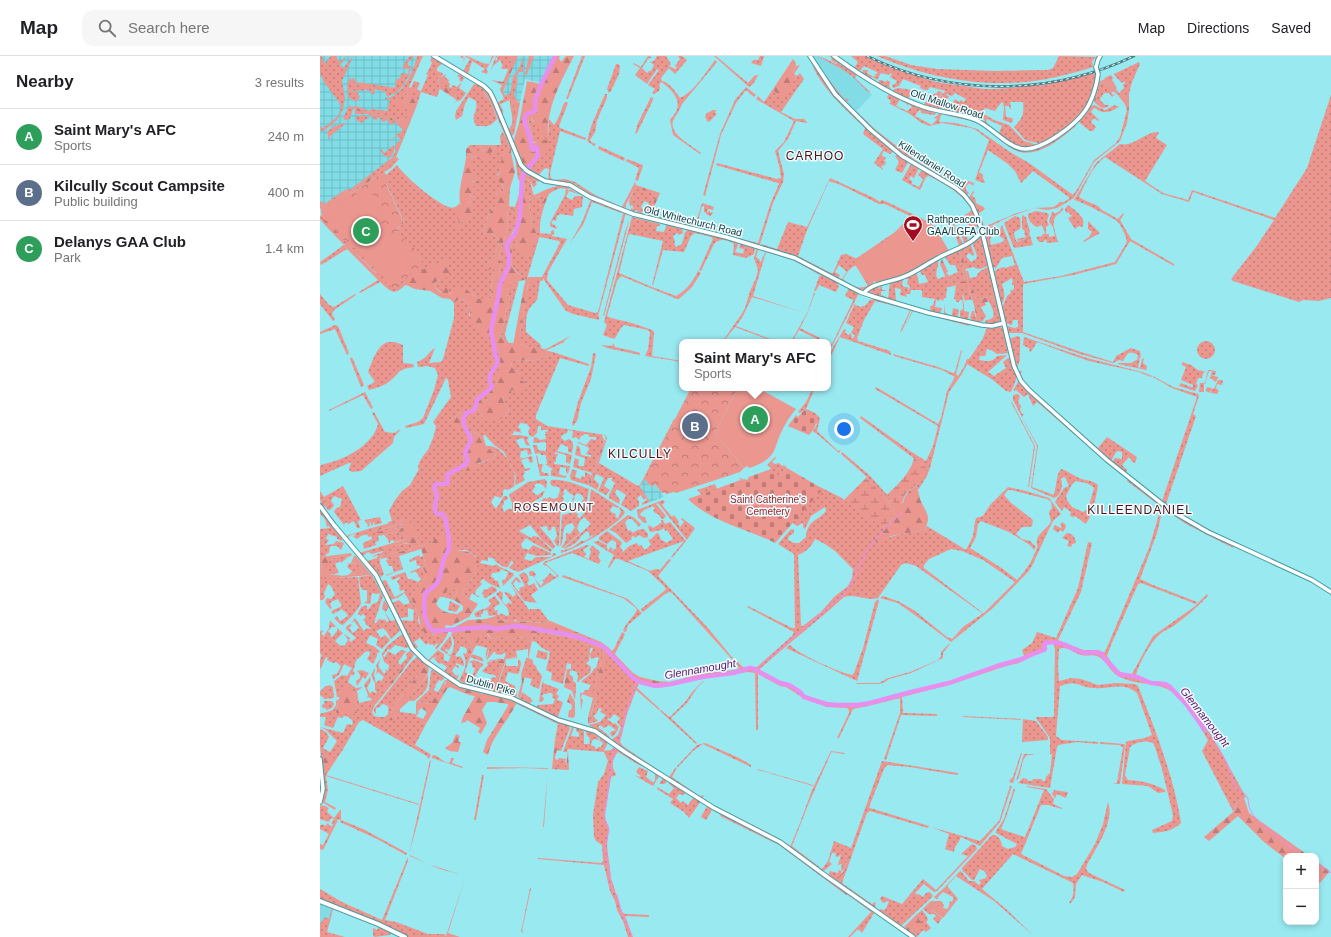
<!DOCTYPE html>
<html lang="en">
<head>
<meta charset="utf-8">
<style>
	body { margin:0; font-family:Arial,sans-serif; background:#f6f6f6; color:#202124 }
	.controls { position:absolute; right:12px; bottom:12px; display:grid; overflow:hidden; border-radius:8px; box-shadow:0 2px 6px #0003 }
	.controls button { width:36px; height:36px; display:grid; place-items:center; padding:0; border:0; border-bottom:1px solid #e0e0e0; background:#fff; color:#202124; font:20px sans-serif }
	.you { position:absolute; left:524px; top:373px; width:14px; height:14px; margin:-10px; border:3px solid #fff; border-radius:50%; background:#1a73e8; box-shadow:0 0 0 6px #1a73e833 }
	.badge { display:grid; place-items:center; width:26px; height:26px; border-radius:50%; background:#a50b1f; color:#fff; font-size:13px; font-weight:700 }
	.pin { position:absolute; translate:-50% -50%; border:2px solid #fff; box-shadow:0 1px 4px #0006 }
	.popup { position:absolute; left:359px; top:283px; width:152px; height:52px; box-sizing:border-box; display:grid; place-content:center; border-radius:8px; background:#fff; filter:drop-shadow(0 1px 3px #0005); font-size:13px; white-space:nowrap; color:#757577 }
	.popup b { font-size:15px; color:#202124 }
	.popup::after { content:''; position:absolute; left:50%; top:100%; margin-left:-8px; border:8px solid transparent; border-top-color:#fff }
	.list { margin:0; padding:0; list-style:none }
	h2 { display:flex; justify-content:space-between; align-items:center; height:52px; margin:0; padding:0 16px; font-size:17px }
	h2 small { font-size:13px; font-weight:400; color:#757577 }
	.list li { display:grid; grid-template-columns:26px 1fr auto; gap:12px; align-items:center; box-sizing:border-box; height:56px; padding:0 16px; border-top:1px solid #e0e0e0 }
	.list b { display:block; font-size:15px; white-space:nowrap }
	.list p { margin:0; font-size:13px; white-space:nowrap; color:#757577 }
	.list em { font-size:13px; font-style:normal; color:#757577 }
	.icon { flex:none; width:22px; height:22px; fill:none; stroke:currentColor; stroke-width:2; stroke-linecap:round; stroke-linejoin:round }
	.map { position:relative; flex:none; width:1011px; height:881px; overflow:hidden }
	header { display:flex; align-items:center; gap:24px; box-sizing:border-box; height:56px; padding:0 20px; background:#fff; border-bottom:1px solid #e0e0e0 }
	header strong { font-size:19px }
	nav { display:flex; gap:22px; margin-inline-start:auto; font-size:14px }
	.search { width:280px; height:36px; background:#f6f6f6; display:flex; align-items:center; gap:10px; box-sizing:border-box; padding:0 14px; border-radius:12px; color:#757577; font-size:15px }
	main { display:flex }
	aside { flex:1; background:#fff }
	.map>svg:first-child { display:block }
	.built { fill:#81dce5 }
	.industrial { fill:url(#industrial-grid) }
	.grass { fill:url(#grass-dots); fill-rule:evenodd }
	.forest { fill:url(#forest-firs); fill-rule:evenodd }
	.wetland { fill:url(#wetland-marsh) }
	.cemetery { fill:url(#cemetery-stones) }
	.park { fill:url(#park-crowns) }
	.garden { fill:url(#garden-furrows) }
	.pitch { fill:#ec9690 }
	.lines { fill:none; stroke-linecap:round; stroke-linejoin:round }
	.stream { stroke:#e78fef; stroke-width:1 }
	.river { stroke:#e78fef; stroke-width:4.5 }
	.tertiary-casing { stroke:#4a9ba2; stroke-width:5.5 }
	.secondary-casing { stroke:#4a9ba2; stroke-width:6 }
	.tertiary { stroke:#fff; stroke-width:3.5 }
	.secondary { stroke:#fff; stroke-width:4 }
	.rail-casing { stroke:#4a7f84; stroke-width:2.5 }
	.rail { stroke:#eefdff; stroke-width:1; stroke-dasharray:3; stroke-linecap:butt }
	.tertiary-bridge-casing { stroke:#4a9ba2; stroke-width:5.5; stroke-linecap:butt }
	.tertiary-bridge { stroke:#fff; stroke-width:3.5 }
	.labels { text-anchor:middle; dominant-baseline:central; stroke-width:3; stroke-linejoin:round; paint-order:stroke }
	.street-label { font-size:10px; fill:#15373a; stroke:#eefdff }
	.poi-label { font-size:10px; fill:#15373a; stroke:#eefdff; text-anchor:start }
	.park-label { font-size:10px; fill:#992429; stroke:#eefdff }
	.neighbourhood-label { font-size:11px; letter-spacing:1px; fill:#540f12; stroke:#eefdff }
	.water-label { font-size:11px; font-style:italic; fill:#611069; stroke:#eefdff }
	.quarter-label { font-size:12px; letter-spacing:1px; fill:#540f12; stroke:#eefdff }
</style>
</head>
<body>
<header>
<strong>Map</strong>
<div class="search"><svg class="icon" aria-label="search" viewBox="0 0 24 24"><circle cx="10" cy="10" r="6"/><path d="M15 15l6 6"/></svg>Search here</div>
<nav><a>Map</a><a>Directions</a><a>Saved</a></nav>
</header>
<main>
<aside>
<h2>Nearby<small>3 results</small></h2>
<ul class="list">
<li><span class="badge" style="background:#2e9e5b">A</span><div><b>Saint Mary's AFC</b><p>Sports</p></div><em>240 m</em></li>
<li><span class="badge" style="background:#5c6f8a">B</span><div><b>Kilcully Scout Campsite</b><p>Public building</p></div><em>400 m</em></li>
<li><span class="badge" style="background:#2e9e5b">C</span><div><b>Delanys GAA Club</b><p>Park</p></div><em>1.4 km</em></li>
</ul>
</aside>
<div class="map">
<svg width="1011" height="881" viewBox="0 0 1011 881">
	<defs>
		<pattern id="industrial-grid" width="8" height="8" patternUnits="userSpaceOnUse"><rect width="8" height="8" fill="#81dce5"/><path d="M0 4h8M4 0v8" fill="none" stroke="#6fbdc5"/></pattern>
		<pattern id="grass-dots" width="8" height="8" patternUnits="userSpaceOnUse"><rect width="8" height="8" fill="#ec9690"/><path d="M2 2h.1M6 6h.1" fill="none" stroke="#be7b77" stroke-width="1.8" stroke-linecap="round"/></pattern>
		<pattern id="forest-firs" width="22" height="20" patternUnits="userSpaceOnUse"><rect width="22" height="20" fill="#ec9690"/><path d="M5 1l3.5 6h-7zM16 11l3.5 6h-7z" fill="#be7b77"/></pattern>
		<pattern id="wetland-marsh" width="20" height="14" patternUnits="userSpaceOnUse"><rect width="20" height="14" fill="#ec9690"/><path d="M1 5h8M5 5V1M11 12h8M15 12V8" fill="none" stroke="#be7b77"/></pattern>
		<pattern id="cemetery-stones" width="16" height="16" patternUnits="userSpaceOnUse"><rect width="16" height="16" fill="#ec9690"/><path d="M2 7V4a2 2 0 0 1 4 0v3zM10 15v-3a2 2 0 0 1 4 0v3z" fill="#be7b77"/></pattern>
		<pattern id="park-crowns" width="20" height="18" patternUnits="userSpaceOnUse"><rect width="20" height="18" fill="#ec9690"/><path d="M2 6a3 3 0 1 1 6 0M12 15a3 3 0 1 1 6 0" fill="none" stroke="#be7b77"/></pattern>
		<pattern id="garden-furrows" width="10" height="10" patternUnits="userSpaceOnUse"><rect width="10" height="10" fill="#ec9690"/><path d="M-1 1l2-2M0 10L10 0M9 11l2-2" fill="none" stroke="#be7b77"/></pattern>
	</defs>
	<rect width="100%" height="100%" fill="#99e9f1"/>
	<path class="built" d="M493 0H499L532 19 552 39 535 56 524 45 506 23Z
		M0 846 13 853 10 865 0 869Z"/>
	<path class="industrial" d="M0 0H102L85 37 86 53 90 67 72 110 0 153Z
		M194 0H234L221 27 205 23 200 47 190 39 183 40 180 34Z
		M324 423 332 431 335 428 344 441 330 446 320 432Z"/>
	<path class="grass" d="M0 0H2L4 8 11 0H17V4L21 5 26 0 24 5H23L19 9 23 11 22 14 32 1 31 0H33L22 25 25 42 23 53 17 64 5 74 1 75 0 69 2 72 5 71 17 61 20 56 21 49 4 26 0 17Z
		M92 0 94 1 88 6V9L91 11C89 23 79 40 66 40V36L55 33 54 38H51V35L48 34 46 37 47 34 45 33 44 35 39 34V35L28 34 27 29 30 22 37 29 50 31 51 28 75 32 76 24 80 22 82 17 88 18 89 13 83 12V10L89 1Z
		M97 0H103L89 31H88L85 37 88 39 84 47 80 46 90 57 87 62 81 64 36 52 38 55 78 66 85 70 86 73 72 109 53 123V121L46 123 33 133 0 151V145L4 148 25 134 31 133 73 101 76 93 75 87 76 88 81 84 77 80 72 83 73 85 70 82 72 83 83 74 75 66 71 69 67 64 63 66 59 61 57 63V65L48 58H35V53L33 52 30 63 25 64 23 62 29 50 34 51 36 50 50 55V53L67 55 70 44 65 43V42C81 43 95 14 97 0Z
		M141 0H143L144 3 146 1 145 0C154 1 157 7 169 8L172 0H174L166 14 168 15 167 18 161 16 165 13 152 5 148 18 143 15 150 3 146 1 143 6 139 4 143 6 144 3 140 1Z
		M176 0H178L175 3 177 5 178 0H193V2H191L192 3 189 13H182L181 11 183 10 180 4 173 10 170 16Z
		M262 0H265L248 43H246Z
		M328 0 332 1 328 3 322 12 327 17 329 15H331L334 9 330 6 334 5 337 0H346L351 8 349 10 355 13 357 12 355 10 360 3 358 0H362L367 4 355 18 349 12 341 22 342 25C350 27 355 35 360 42 373 37 387 15 395 4L397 6 362 48C360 54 355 60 353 65 349 79 372 89 381 97L380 98 353 79 350 64C352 61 356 57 357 53 361 42 349 31 341 26L339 29 340 31 339 35 334 38 332 37 335 33 328 29 339 14 337 13 327 28 315 19 320 12 313 8 314 7 321 11Z
		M394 0H396L428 27 435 19 436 20 439 18 433 28 429 31Z
		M440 0H444L441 10 431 7 433 4H438Z
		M497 0 506 3 516 8 518 5 515 7 511 4 512 2 509 0H511L521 7 520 8 522 10 524 9 537 18 535 22 550 36 549 37 532 20 520 12Z
		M531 0H545L572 12 616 26 664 33H676L724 29 768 19 775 17 776 19C773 53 749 73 721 88L705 84 694 71C703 62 704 58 703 46H690L691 53H690L689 50H685L686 61 692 62 693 64 692 67 683 64 684 52 683 46 680 48 675 55 665 52 663 55 659 56 657 59 661 63 662 66 623 55 628 46 632 48 635 43 639 46 641 44 644 46 646 43 635 37 632 40 627 38 626 39 629 40 621 55 603 49 607 45 614 47 616 42 612 39 617 37 618 35 622 36 615 52 622 38 626 35 610 31 608 34H605L600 32 601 30 583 23 579 30 573 32 572 29 575 28 577 25 570 21 572 18 570 17 569 19 561 17 557 24 552 21 550 22 542 17 543 14H548L547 17 554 21 556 19 554 18H557V16L544 10 540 15 534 12 538 6Z
		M557 0H565L591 9 617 13 674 15 728 14 733 12 739 0 777 1 772 5 773 11C745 20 715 27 685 27 642 28 596 17 557 0Z
		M112 1 123 8 120 9 117 12V15L120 16 119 17 121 16 123 18 121 21 119 20 118 23 120 32 117 41 101 36 97 49 93 42V32H91L94 25 100 27 97 34 101 35 108 19 106 18 107 17 112 7 110 4Z
		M203 1V16H199L196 22 198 23 194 39V78L191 81 188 74C197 66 189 54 190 44L180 48 183 55V61L177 47 184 43 183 40 190 38 193 21 199 13Z
		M490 2C510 40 540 66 572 94L573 96 570 98 564 95 561 99 566 102 564 105 566 106 564 110 563 109 561 111 563 113V114L554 107 563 93 543 78 545 72C526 54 497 29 490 2Z
		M819 6 820 8 812 26 809 38 800 42 790 26 784 22 779 26 773 44C777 30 777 24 791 19L793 22 792 24 797 32 796 33 799 37 804 32 803 29 805 27 804 25 802 27 795 20 794 18Z
		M296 8H298L300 10 299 18 291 35 289 37 287 33Z
		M480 9 474 18 477 20 480 17 484 23 461 56 475 63H484L487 66V67L476 65 468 83 458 95 464 118 463 126 453 147 440 188 438 189 396 177 394 176 438 187 451 146 459 128 458 127 396 109 397 107 457 123 461 122 459 109 455 95 464 86 474 65 436 43 438 40 444 46 453 33 457 39 476 23 473 15 476 10Z
		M140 18 144 22 139 32 146 37 141 44 132 47 137 45 134 42 136 39 121 29 125 21 129 24 128 26 130 28 129 31 131 32 133 29 137 31 142 26 139 24 140 22 137 20Z
		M506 20 525 44 527 42 529 44 525 46 536 56V55L556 74 595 104 642 132 648 125 654 127 653 130 650 127 646 130V134L649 137 647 139 640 134C623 123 605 114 588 102 557 81 530 54 506 24Z
		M559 24H561L566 26 567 24 570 26 569 30 571 33 559 28Z
		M784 25 794 35 791 37 793 39 796 38 792 41 789 37H784L780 43 781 45 785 49H789L788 51 782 52 775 47 779 29Z
		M154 28 159 29 166 34 164 37 170 45 177 63C169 72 167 70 156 70 151 59 155 61 156 52 157 52 156 45 156 45L149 41 145 48 142 60 136 64 135 61 136 55Z
		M426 31 436 39 434 41 426 34 416 47 401 79 385 140 383 139 400 78 415 44Z
		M579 32 591 34 590 35 592 36 588 43 573 35 574 33Z
		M27 34 38 36V39L40 40 38 44 35 45 29 42Z
		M569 37 580 43 576 50 587 55 592 51 589 48 587 50V48L582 45V44L615 57 616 58 614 59 601 57V55L599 54 595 60 612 69 617 63 614 62 619 58H623L621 59 619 66 636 67 657 73 690 96 709 107 753 139 758 132 774 104 795 88 800 81 807 54H809L807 67 800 85 774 106 754 142 737 152 727 154 715 152 709 154 689 161 679 166 664 173 659 160 660 159 664 170H666L697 157 715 152 734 151 740 146H744L750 142 713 115 701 127 695 115 688 108 668 94 659 116 663 119V122L665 126 664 127 655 124 669 84 656 74 651 72 622 67 609 70 600 66 590 58 570 48 569 47H570L571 45 567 42Z
		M285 38H287V42L277 64 275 76 270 84 271 86 276 88 274 90 267 85 272 68Z
		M1011 39V242L999 245 983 244 979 246 913 225 911 223 936 191 954 164 873 136 869 146 842 138 785 101C772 111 766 126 759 141L766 145 778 150 782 154 798 163 803 157 804 158 800 164 811 183 854 208V210L810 185 796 208 753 219 703 228V276L761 296 793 306 796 300 811 292 820 295 821 301 817 303 818 299C808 294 808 297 803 305L799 304 793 307 760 298 702 277H688L686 271 688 270 694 272 698 271V264H693L692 269 685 267 682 252 687 240 691 237 690 235 694 233V229H692V226H693L692 222 682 228C684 235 686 241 682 248L680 249 673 216 680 212 685 211V212L695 209 692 200 682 202 676 212 672 211 664 177C666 172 672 170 676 169L678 172 675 180H672L670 183 671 189 683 186 684 183 678 179 682 169 704 226 741 220 795 206 807 186C806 180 802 171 798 166 794 162 760 145 754 144L776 107 800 88C815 91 825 75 839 76L836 82 847 89 825 125 843 137 868 144 872 134 955 162 987 112Z
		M331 41 333 42V44L317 77 315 78 318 67Z
		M246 46 248 47 239 70 240 72 266 82 265 84 240 75 230 117 231 122 233 124 245 123 255 126 275 139 303 151 305 149 306 150V152L269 138 256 129 249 126 228 125 229 113 226 112 224 113 218 120 208 114 213 108 220 88 213 85C213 76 208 70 208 61H211L213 66 221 68V79L223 82H228L229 63 234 69 238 63 244 47Z
		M774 49 785 54 795 49 799 51C790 56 784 59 775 52L773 53 771 56 779 64 778 65 774 62 771 66 776 71 773 75H770L760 67 759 65 771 50Z
		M393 54H396L395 57 397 58 389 66 387 65 385 60 387 57Z
		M662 57 674 64 689 69 704 85 718 89C700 94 692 89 679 77L682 70 667 63 666 66 673 73 665 67 664 63 660 59Z
		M624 58C636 61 646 61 657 66 673 73 691 99 710 95 727 92 741 78 755 68L756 70C740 83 713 107 691 92 680 85 671 75 659 68 648 62 634 63 624 58Z
		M42 59 49 61V63L48 62 41 67 37 64 35 61Z
		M25 67 27 69 25 68 9 81 10 83H8V77L5 78 15 69H16L11 73 18 69Z
		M183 76 189 89C184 97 180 105 181 115L177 119 184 133 182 136 177 135V138L175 142V150L169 157 163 177 174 179 179 184C179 194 173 201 166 209L173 210 175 215C172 224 170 232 172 242L157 244 152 238 122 237 115 231 114 227 129 218V204L83 227 84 230C74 241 69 234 60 226L40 237 39 236 58 224 54 220 78 173 84 166 66 127V119L77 109C83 119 117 148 129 151 134 153 137 150 140 147L141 150 140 167 151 162 153 153 148 146 153 145 154 141 150 140 153 133 150 131 153 129 159 133 154 125 150 126 149 123 156 122 150 119 152 106 155 102 146 101V97L156 101 153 94 148 91 150 89H160L161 93 166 94 163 96 169 98 175 94 173 89H181L180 80Z
		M72 89 74 90 75 92 71 101 68 102 66 99 64 100 60 94 61 93 64 97 73 90Z
		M279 90 305 102 304 105 278 93Z
		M194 95 202 114 201 126 198 123Z
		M578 98 588 106 582 117 575 114 579 106 575 100Z
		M307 103 323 109 318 125 315 124 319 112 306 105Z
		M590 106 599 112 594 122 591 120 589 123 592 125V128L599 131 603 123 598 119 601 115 603 114C636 135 648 133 661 174L660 177 652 184 650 183 655 178H658L659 173 657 170 651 172V176L648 179 647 177H645L649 187 646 188 644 187 641 178 649 170 645 166 642 168 638 166 634 169 642 186 643 190 630 194 639 190 632 169 652 154C642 137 626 129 609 120L606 121 600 134 582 124 591 108Z
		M210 119 219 124 218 126 216 125V127L217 128 214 131 215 134 210 125 213 137 208 142 205 138 204 124 205 122 210 125Z
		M510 122 554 142 560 146 562 144 567 146 611 167 615 171 629 195 591 216 589 215C583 225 566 221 556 221L551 230 541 235 521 224 527 216 519 209 515 216 520 219 518 223 477 201 442 190 441 188 457 193 468 166 487 171ZM509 125 521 129 559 148H565L590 160V161L575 176 537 202H535L526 198 521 199 513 217H511L478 200 487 174ZM534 210H536L547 228V230C539 234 529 229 523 223L529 214Z
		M315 131 337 138 328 159 324 158 329 147 324 145 321 151 323 154 321 158 316 154 312 156 310 155 312 151 313 154 314 153 312 149 310 150 309 145Z
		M250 133 261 139 249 135 246 141 252 144 255 140H263L262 151 254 153 253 160 240 158 237 160 236 165 233 164 231 167 237 171 236 173 230 170V167L245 139 246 134H248L247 136Z
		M653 135 656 137 654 136 652 140 655 142 656 147 665 152 664 154 658 158 649 142Z
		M221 140H225L223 146 220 148 221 152 217 175 218 177 231 178V175L234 174V178L232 179V180L247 183 228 216 227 224 248 249 275 257 278 256 303 158 304 156 311 159 306 158 305 160 278 260 279 261V264L253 258 246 255 222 221 240 187 239 185 220 181 219 182 206 226 204 224 205 222C199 218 191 213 191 205 191 203 192 200 192 198 192 191 189 188 195 183L198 193 215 176 211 166 209 144Z
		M271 143 302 155 301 157 272 146 263 169 250 187 262 166Z
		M382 147 394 151 393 154 388 153 387 156 390 155V158L391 156H393L391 160 387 159 386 157 384 156V150H382L377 169 375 171 331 161V159L375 170Z
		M748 149C755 154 768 163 762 171L759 170 755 173 748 162 752 160 748 156 746 157 745 153Z
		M742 151 743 153 744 152C742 156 740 157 737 159 730 165 736 178 738 186L727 187 726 183 723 186H719L716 181 722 180 723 178H725L722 169 717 171C712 169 707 163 708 158L716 155 727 157 729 159 727 165 729 169 726 171V178H729V181L735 180 733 171 729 166 732 156H734V158L740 155Z
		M196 153C200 168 189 180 186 192 191 204 186 215 180 226L178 223 181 207 179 201 182 189 186 180 188 165 187 154Z
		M2 159 25 188 24 189 27 193 1 209 0 206 24 189 3 167 0 163V160Z
		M702 159 706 161 710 176 709 177 713 189 694 192 684 167 695 160 700 162C701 173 702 173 692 177L695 187H703L707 182 698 185 697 183 706 181 704 177 705 176 702 172Z
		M312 161 340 168V170H337L336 175 344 176 347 168 362 171 363 177 359 179 357 177 353 180 355 186 354 187 356 191 362 188 365 176 369 173 417 185 418 189 415 196 423 198 424 193 419 192 421 187 435 191 434 198 426 202 413 199 414 189 413 187C406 184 400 182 394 188L381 215 379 214 393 183 391 181 375 177 371 180 364 196 343 194 333 229H332L343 185 310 178 308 180 299 217 332 231 356 240C366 235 374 224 378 215L381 217 372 231 359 243H357L301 220 297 225 287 260 291 262 312 267 332 274 334 276 332 300 362 305V306L325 300 328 293 330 277 328 274 304 269C299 273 298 279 294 283L283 279 287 269 284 266Z
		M310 162 284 260H283L305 176Z
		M768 165 780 177 764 186 763 185 769 181 772 176 768 173Z
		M661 179 668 209C663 212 659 215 654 211L645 213 641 194H639L645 225 633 228 629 220 638 216 635 209H630L625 201 626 199 649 188 651 189 654 198 653 200 649 197 646 200 651 206 656 203 657 200 652 186Z
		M437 192 439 193 438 194 436 201 440 204 439 205 441 206 446 194 469 201 500 217V219L473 204 446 196 433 240 485 257 432 241 423 260 416 270 458 286H455L415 271 403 286H402L421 259 425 252 430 235 436 222 438 214 434 202Z
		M618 203C620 211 613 217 618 223L626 220 630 231H627L626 242H624L623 245 620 243 619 245 616 244 615 251 622 252 620 258 611 256 610 251 613 249 615 243 602 241V234H591L590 238H586L587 241 580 239 581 233 575 232 576 245 568 243 570 227 581 223 583 224 582 229 584 231H588L589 235 590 230 587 228 588 223H584V222L596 215 599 228 608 226 605 219H602L599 214Z
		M667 211 670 212 681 264C678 268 672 268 667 268L665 266 666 264C680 263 671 251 669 245L676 244 675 240 656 243 652 230 648 225 646 215H648L650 222 656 221 659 216Z
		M502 218 520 226 517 229 519 230 516 236 499 229 496 235H494L499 221Z
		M199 225 185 277 186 283 189 287H193V289H187L181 280 187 252 190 245 188 237 190 227Z
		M211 225H220L217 244C205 255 206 261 206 276L220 288 222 293H226L250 280 244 285V287H242L225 295 204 290 200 287V277L208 229Z
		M559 229V233L561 230H562V234H566L565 235H561V239L566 241V243L547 237 548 234Z
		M636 229 648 230 652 244H647L645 245 643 239H642L644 249V255L649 256 648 264 640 262V255L643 253V249L642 244H640L639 246H636V244L634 243Z
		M529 232 537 236 538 239 508 298 511 290 508 288V287L512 288 533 245V244L525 240Z
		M494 237H495L488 256 480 272 500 282 499 284 479 274 472 286H471L488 255Z
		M0 238 9 249 14 251 35 238 36 239 14 254 12 258 15 264 13 265 0 248Z
		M143 243 149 249V259C155 265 168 273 172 280 182 296 184 323 169 335V341L166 346 155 345 154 354 158 353 161 356 162 363 184 362 189 354 187 350 183 345 184 340 193 334 209 329 201 324V318L194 314 191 308 193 305 217 304 224 301 233 299V296L269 308V310L240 302 216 359V363L227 370 285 379 287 382 279 407 318 430 320 429 354 363 357 364 335 402 326 425 324 423 320 431 330 446 322 449V447L327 444 326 442 324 444 321 439 317 442 319 446V450L311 455 301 449 306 439 297 433 295 437 300 444 299 448 289 442V439L295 427 291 424 293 422H288L284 430 290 434 286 439 278 435 284 422 276 418 274 423 279 428 277 434 270 430 273 418 279 409 278 408 286 382 284 379H282L284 384C280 395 277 406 272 417L253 411 255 402 259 404 258 410H264L265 402 255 399 257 389 260 392 261 399 271 401V399L266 398 269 393 268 391 258 387V386L266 389 271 383 276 384V381H269L268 378H264V379L261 380 259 384 256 381 252 382 253 375 248 374 247 377 242 379 241 382 245 385 249 383C255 386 253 390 252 397L248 396V391L241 388 237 395 252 399 250 408 246 406V399L235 396V398H238L236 402V406H234V408L250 410 248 418 246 416V412L240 411 239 418 244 420 247 419 245 422 231 420V414L233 413 225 408H227L226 399H221L220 397 215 398 213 389H217L218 394 226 395V386L213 387 214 382 216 381 220 384 226 383 225 378 228 377H225V376L228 375V374H221V370H218L217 377 213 381 210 380 208 376 210 371 207 369 208 368 200 367 198 372 201 373 200 375 202 377 194 375 193 378 190 379H200L209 381 207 384 210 390 206 389 203 382 196 384 200 392H210L212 398 208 399 207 394 201 395 200 401 202 402 197 404 212 400 213 406 210 407 208 402 201 404 205 413 210 412V414L204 415 205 417 203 420 205 424 196 429 195 427 196 420 184 396 174 389 165 379 163 380 154 376 152 374C151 382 150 396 143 401L144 409 141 414C153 411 162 406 174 402L176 399 166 390C180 387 193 409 195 421 195 425 193 426 195 430L188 434 185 433 183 435V439L181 442 175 440 171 446 176 453 184 440H187L188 443 184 445V448L182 450 184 456 188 453H192V447L189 439 190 438 208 426 225 423 227 426 226 433 223 429 218 427 214 429 215 431 212 435 216 439H218L223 435H225L223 438V440L213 446 217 452 223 448 222 444 224 442 227 443 229 441 234 443 238 441 240 434 239 431 232 430 230 427 231 424C242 422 258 429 269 433L266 451H269L271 433 299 451 297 452 293 450 290 454 291 456 296 458 295 461 298 462 301 455 299 453 300 451 305 456C301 468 254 494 241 497V494C246 495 256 490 261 485H265L273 480 272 479 270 481 269 480 270 478 267 475 261 480C257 488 253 488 245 493L244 492 271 468 264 461 258 467H259L257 473 260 477 243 492 242 491 246 484V477L250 478 255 471 252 467 246 469C241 476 245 484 240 491L242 459 254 456 258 458 257 461 260 462 264 457V450H258L263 447 262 445 264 443 262 439 257 437 254 441 255 443 253 444 254 447 252 444 254 440 248 436 246 433H245L243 437H245L242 441 244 442 243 445 244 447 241 450V444L239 490H237L234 485 237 480 235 471H232L231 474 228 475 227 470 220 471C225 478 232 483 235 491L233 493 222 484 210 469 199 475 211 482 213 480 218 481 232 494 231 496 212 486 206 482 201 488 202 492 209 494 213 489 231 497V499L217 500 207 497 204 503 211 505 216 501H231L234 497 236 498V499L198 516 189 512 194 506 191 505 188 511C183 512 179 508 175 505V503L168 501V505L162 504 160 507 174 510 176 508 180 511 193 517 194 519 183 530 182 524 186 523 188 516 181 513 180 516 172 517 171 521 174 522V524L178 525 180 532 170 528 163 523 160 526 162 528 156 534 155 538 160 541H158L152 537 149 543 142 536 156 517V500L146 494H136L113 486 100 490 94 470H90V462L68 468V466L72 465 69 455 75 444 82 435 90 429 99 413 98 412C99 403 105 399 109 392 112 385 115 377 116 370L113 366 131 341 128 324 126 322 104 368 86 372 85 370 98 366 103 362 114 334 118 319 115 312 107 310 98 311 97 306C108 302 107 297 115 292L109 307 121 306 123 303 134 262V247L138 244ZM142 356 144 370 129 365Z
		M554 243 590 253 591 254 582 275 580 276 590 254 555 245 544 264 537 282 538 285 570 295 571 299 520 281 508 306C509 294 519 283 524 273L526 274 525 277 529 279 530 277 532 280 531 282H533L535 279 531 277 534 271 526 267 535 247V249L541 251 543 250H545L550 244Z
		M665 246 666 249 661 251V252L666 260 663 265H661L658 267 651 265 652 264 650 262 652 255H654L657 265 656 248Z
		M625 247V257L632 260 633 252 637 253 639 255 637 262 624 259V256Z
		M593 253 649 268V270L593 255 584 273Z
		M15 269 18 270 29 297 27 299 15 273 0 278V276Z
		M679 270 683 273 688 297 677 298 671 294 667 293 665 300H660L659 304C667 305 672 307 677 300L687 299 668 316 674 320 686 312 683 306 688 302H690L697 321 691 336 686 335 673 324 647 308 642 318 629 336 610 412 607 420 598 434 596 430 607 412 540 362 541 360 590 395 606 405 613 390 618 370 555 333 556 331 618 368 621 362 627 335 635 321 622 314 574 300 573 298 618 311 633 317 635 316 641 294H642L636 318 638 320 644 311 647 303H649L662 284 667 272Z
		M697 280 700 281C701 288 699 299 700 304L697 312 698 315H702L700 320 712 334 778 392 787 381 817 401 815 407 811 405V403L809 401 802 409 807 414 806 417 792 406 795 402 802 403V396L799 395 796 396 791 405 735 356 703 325 695 311 689 283Z
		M704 281 767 302 822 316 832 320 831 321 819 316 769 305 749 298 717 286 711 296 709 295 710 293 703 289Z
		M877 294a9 9 0 1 1 18 0a9 9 0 1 1-18 0Z
		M68 286H75L83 289V307L93 308 94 311C76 314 82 315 70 325 64 330 56 332 49 334L47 330 55 326 48 316C52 306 57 289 68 286Z
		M293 287 295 291 317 296 320 297V299L287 292 281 289 292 290Z
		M273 297 276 298 271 323 261 347 257 365 253 370 252 368 258 346 271 311Z
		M32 301 44 329 41 331 30 303Z
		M820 302 818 311 820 312 822 303 824 302 823 307 827 310 826 314 798 308V307H811Z
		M862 306 871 309 879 315V314L886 316 883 317 882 322H878L876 328 878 329 875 335 859 330 861 327 871 331H873V329L861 324 866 311 862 309Z
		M888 314 896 315 895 319H891L898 321 896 326 890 322 892 315H889L885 328H884V336H879L880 327H885Z
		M833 320 853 331 878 338 879 340 873 358 876 360 846 448 872 464 901 480 900 481 846 450 808 420V418L842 445 877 341 852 332 833 321Z
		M898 324H903L902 329 897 328 896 332 899 335 897 338 891 337V333L890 337 886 335 887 331 894 333Z
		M699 325 786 404 785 405 717 346 713 350 708 338 704 341 696 334 694 335V333L698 326Z
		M493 332H495L486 353 495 357 500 362 497 375 518 395 521 394 519 397 496 377 493 376 497 368 485 354H483L480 357 478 356 486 346Z
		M45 336 53 352 51 353 43 339 9 355V354Z
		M697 338 700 340 698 346 701 350 700 354 702 358H704L702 361 718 390 712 431 734 439 738 418 741 413C748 415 753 419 759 422 766 425 773 424 778 429 776 442 773 457 766 468L755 460 754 461 750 460 751 456 744 451 742 455 735 446 744 432 749 430 745 421 741 422C743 429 742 439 734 442L711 432 717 390 693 344V339ZM755 425C761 426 770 427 774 432L768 453 763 456 752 451 747 444 746 440 751 430Z
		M691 346H692L715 390 709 431H708L714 390Z
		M54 356 65 376 74 377 81 373 74 381 73 387 41 415 32 416 29 414 31 406 0 420V410C4 407 10 407 15 405 31 400 54 386 58 368L52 357Z
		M522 396 549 419 572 444 568 446 547 421 521 398Z
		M217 399 219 408H223L221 415 224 417H228L229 420H220L216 400Z
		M455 401 456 402 452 406 455 408 459 407 462 410 464 409 467 412 460 420 430 421 451 414 450 411 452 407 449 411 447 409Z
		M252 413 257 415 255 421 261 423 262 420 265 421V416L271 419 268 429 251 424 250 421Z
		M419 422H421L423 425 379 439 381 438 377 434 395 428 397 433 421 424Z
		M808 422 855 459 882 474 914 490 913 492 866 468 841 451 807 425Z
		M23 430 41 464 38 465 40 472H37L34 465 31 466V467L28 468 26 466 24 469 14 456 16 452 20 451 22 443 14 440 11 445 14 449 10 453 4 442 0 444V435L4 441Z
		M500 431 520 441 565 473 563 485C576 477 590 477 604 474L607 470 646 494 653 480 655 466 656 462 663 460 670 449 688 431 706 435 729 442 741 458 733 465 729 473 712 510 708 516 673 552 631 586 606 567 578 547 560 542 563 540 580 546 595 555 627 581 632 583 634 581 643 571 665 556 695 526 663 504 642 495 631 493 609 503 604 509V512L663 557H662L596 510 586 507 581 509 558 542C547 546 537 537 524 541 497 566 467 588 440 613V615L460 626 470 629 486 640 507 647 543 648 632 625 679 608 698 603 704 600 702 594 712 587 717 576 736 582 758 532 768 486 772 487 761 536 738 584 763 594H777L783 596H785L829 492 840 455 842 456 837 477 820 523 833 529 877 546 876 548 821 527 818 528 791 589 787 600C795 611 797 618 812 618L828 589 833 580 874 551 887 538 888 540C878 550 867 560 855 569 849 573 842 575 837 581 829 589 819 608 816 619L831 626 847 628 857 636 892 680 926 741 917 746 913 755 882 695 888 684C880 671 866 646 854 637 838 625 815 630 798 620 790 615 787 606 779 601 773 597 767 601 761 599 753 597 747 589 739 593L738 609 739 625 751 622 761 623 778 629 796 627 815 628 818 630C835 673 854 721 861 767 853 775 843 776 833 777L832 774 852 765 853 759 842 713 834 688C828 683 815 686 810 691L805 719 808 724C823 725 832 727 845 734V736L838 737 828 730 802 728 806 686 808 685 825 682 832 679 817 637C802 625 790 634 774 632 757 631 759 623 740 630L736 680 742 684 778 686V688L757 686 738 689 737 691 730 732 698 727 703 722 707 723 708 725H712L713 723H721L723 725H725L726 721 730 717 732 698H730V682L716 662V661H733L734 660 735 593 734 588H727L725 594 712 599 699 607 686 610 632 628 582 641 583 657 617 658V660L581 659 566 704 564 703 580 657V642L548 650 533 653 519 682H517L529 657V654L527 652 507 651 485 643 466 631 460 630 438 618V674H436L435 617 428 616 389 621 348 630 336 631 337 625 350 626 380 618 414 614 418 613 419 611 352 537 349 536 345 538 323 556 321 553 343 536 346 533 344 530 328 515 299 503H295L289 512 288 511 294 499 273 486 278 485 287 489V493L289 494 290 491 293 493 292 495H293L296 492V486L292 484 287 488 279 484V481L287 475 303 487 301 486 302 488 300 490 303 496 309 490 317 487 319 490 321 489 325 494 331 489 328 483 330 484 337 477 339 478 341 484 344 485 346 487 353 483 347 474 345 475 344 472 341 474 331 476 328 472 329 469 333 472 341 467V464H343L345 468 350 466 366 485 352 502 351 501 364 485 308 505 330 515 336 513 340 514 349 503 351 504 338 520 388 572 411 600 423 611H437L472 580 474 576 427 551 428 550 472 572H475L474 498 458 488 471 473 474 474V477L469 480 468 484 474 487H479L486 481C487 464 498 465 506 455L505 451 491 460 485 473 483 471V467L477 470 470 465ZM688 434H691L727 443 731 446 732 452 729 456 731 466C727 472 720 476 717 483 716 487 718 489 717 492 712 505 706 515 697 524L683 513 650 492 656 481 658 468 661 465 689 476 710 489 714 494 716 491 710 485 702 483 696 478 702 471H709L712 470 713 464 690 446 684 439ZM495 483 505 488 515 495 533 513 532 522 528 530 514 541 501 556 483 570H481L478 499C486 496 491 491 495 483Z
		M343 444 345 446 342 449 352 461 354 459 359 466 358 468 360 471 364 466 361 463 362 462 375 472 367 484 338 447 336 448 346 460 343 463 341 462 338 458 335 457 333 454 335 453 333 450 324 454 320 458 321 460 325 461 327 467H324L318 461 317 454Z
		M0 454 22 482V485L17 483V481L8 478 6 483 9 484 5 489 14 488 16 485 24 487 21 494 17 490H10L9 497 6 498V500L1 501 2 522 38 521 41 548 33 559 23 569 20 568 14 562 17 560 20 565 28 560 25 555 24 556 22 553 13 558 11 556 13 554 22 550 18 543 11 546 10 548 12 552 10 553 5 546 7 542 11 543 15 538 11 530 8 528 4 537 5 541 3 544H0V473L10 472 9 470 7 471 5 463 0 458Z
		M308 459 313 461 321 468 319 471 312 463H308L305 466 308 475 310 474 313 477 317 474 324 473 328 478V481L324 482 319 479 315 482 314 480 311 481 312 483 306 487 296 477 290 474V473Z
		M60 461 62 467 55 469 54 466 53 467V469L52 470 50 465H49L50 470 47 471 48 469 44 464Z
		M742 466 745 468 746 471 743 476 740 474 738 477 733 473 735 469 741 472 742 470 740 469Z
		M84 468V471L57 476 59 485 55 486 56 489 44 493 43 487 52 483 51 480 48 481 47 478 41 480 37 483 33 480 36 479 35 478 31 479 27 482 26 480 51 472 54 475Z
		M85 475 87 483 74 486 73 484 70 485V487H69L67 482 64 479Z
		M747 477C751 477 756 481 756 487L752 488 751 491 747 490 749 485 742 482Z
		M90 487 91 488 92 493 60 500V507L64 518 61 521 55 516 47 505 57 502 58 499 53 501V500L63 496V495L52 498 48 496 43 500 39 497 59 491 57 492Z
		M267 489H270L263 494 266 498 264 501 269 503 270 501H269L271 496 270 493 272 489 280 496 278 502 281 504 279 508 252 497 225 507 239 520 220 532 213 520H210L209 517 210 515H213L216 518 214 522 221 530 223 527H224L222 524 225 523 230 517 235 521 237 519 227 510 223 509 224 506Z
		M77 499 82 513 74 516 72 510H69L66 504 70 503H67V501Z
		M99 499 100 501 103 500 106 509 100 511 99 509 97 510 96 504 90 506 89 504Z
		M19 500H26L28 501 21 507 20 505 15 508 19 517 8 519C0 508 10 504 19 500Z
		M36 500 52 519 63 540 54 567H56L59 563 66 564V566L69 565 65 557V555L62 553 64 544 69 551 65 557 69 562 71 565 76 564 80 575 71 583 66 575 63 572 56 575 61 582 65 579 70 584 62 593 56 589 58 583 50 579 46 587 55 591 60 596 57 597V600L53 608 47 603 50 598 49 595 45 596 38 603H37L34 610H35L33 615 35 617 32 620 31 618 28 626 36 632 43 631 37 635 39 647 52 644 50 641 47 642 48 639 44 629 50 621 51 624 47 632 50 638 52 635 56 637 57 636 55 634V627L51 619 55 612 54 620 56 627 59 624 61 625 64 621 58 616 56 618 57 613 56 609 61 602 58 610 64 618 66 616 65 613 68 615 69 609 64 606 62 598 67 590 81 579H83L89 591 86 592 75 589 70 594 68 593 63 600 65 601 68 595 75 599 81 594 86 595 78 606 80 609 87 602 86 598 91 594 94 599 54 646 53 648 55 649 52 656 54 660C65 662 70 662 68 650L63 648 61 649 60 651 56 652V658L54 656V653L92 605 97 601 106 608 73 651 71 658 75 663 80 656 96 658 100 655 96 660 97 663 106 668 95 689 110 698 111 700 108 703 107 700 43 664 39 666 22 695 6 719 99 748V749L6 720 8 734 5 746 16 752 15 754 2 746 5 735 0 689V673L6 676 9 681 3 692 10 696 17 685 6 674 0 671 23 677 27 668 32 669 33 666C31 662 28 660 24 660L22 662 18 661 13 672 4 669 6 661H0V658L13 654 16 649V645L19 643 16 654 37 658 34 637 30 629 21 633 20 641H17L14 625 22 619 27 620 32 612 24 608 19 619 13 623 12 619 17 618 21 610 16 606 13 607 7 604 8 602 6 601 0 614V604L2 599 0 597V576L2 574 3 575 1 578 4 580 9 572 10 564 16 571H12L8 575 11 579 10 580 12 581 17 575V572L23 577 15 585 21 590 25 589 28 584 24 578 30 582 29 584 31 586 36 582 26 573V571L30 568 32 569 29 572 33 577 39 572 34 565 31 567 35 562 44 575 47 572 50 573 51 572 45 568 46 566 43 564 46 561 43 558 41 560 38 558C40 553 41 549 47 550V553H49L52 548 58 546 60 537 56 538 52 537 50 548 44 547 47 545V534H42L41 531H40L39 521 51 519Z
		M29 507 38 508 43 517 40 518 31 517 32 515 27 511Z
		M103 512 106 519C102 528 94 533 91 542L98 558V565L104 576 118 580 125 583 116 594 115 591 118 589 117 587 114 590 112 588 110 589 108 587 106 589 100 582 94 586 98 591 95 593 80 564 93 565 94 554 88 552V561L79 562 72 547 79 544 84 549 90 547 87 541 84 537 79 541 71 544 62 526 64 524H66L74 540 75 541 85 536 84 534 80 535 79 531H80L77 525 80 522V521L72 524 71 521 85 516 88 523H91L98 526 101 523 98 520V518L94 515Z
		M204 516 208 520 209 525 207 527 209 530 214 527 218 534 211 539 217 547 204 545 191 527 196 521 198 522 201 526 200 527 196 524 193 528 198 535H200L199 532 205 530 199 519Z
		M243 519 303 541 308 543 322 557 308 569 306 576 303 575C306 566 313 562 317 554L316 552 303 542 242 521Z
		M191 529 210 555V553H220L230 567 197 565 195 563 194 565 177 564 175 559 169 560 167 554 163 555V558H161V561H156L154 558C158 552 168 555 171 547L168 544 175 540 180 548 174 551 175 555 178 554 177 558 180 559V557L187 560 189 559 188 553 176 538 180 535 183 537 182 545 186 549 189 546 191 548 192 547 184 536 189 537 193 541 196 538Z
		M172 530 176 532 177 535 166 542 163 541 164 539 162 538 164 533 166 534Z
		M128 532 134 533 138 537 133 541 134 544 124 541Z
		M558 543 559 545 537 625 466 592 470 589C478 598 520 617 532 619L534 617 543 592 555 546Z
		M130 545 140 550 136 556 128 554Z
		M132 576 148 581 151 588 148 593H150V601L152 598 161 601 164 605H161L150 601 145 616 149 619 150 626 149 629 139 625C143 616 149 608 143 598L144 597 146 598 147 595 146 592 141 590 135 600 138 601 140 600C143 603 144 605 144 610L136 607V609L139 610 138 612 135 610 132 615 134 617V618L137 620 139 618 136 626 124 616 127 611 121 607 120 608 114 603 116 602 115 601 112 602 109 606 108 604 118 594 124 598V604L128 606 131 601 120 593 130 580 131 581 132 589 129 594 125 593V594L128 596 127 598 131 599C134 592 136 585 131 579Z
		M219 576 253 582 273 591H280L284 597 276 626 274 637H263L265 634H268L271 629 261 626C265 621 272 619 274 612H276L279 602 277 601 271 603 270 599 273 592H271L270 593 269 605 266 607 271 611 270 617 262 622 258 626 257 625 258 621 257 616 251 614 249 618 253 621V625L256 627V633L249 626V613H251V608L247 607 243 628 231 624 232 617 226 614 230 596 222 592 216 586 212 585 213 580Z
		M302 576 305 578 295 598 291 595 294 593Z
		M166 577 171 583 184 581 193 583 197 581 206 582 208 583V593L196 595 197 601H189V598L184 597 180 599 175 598 176 596H174L166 605 170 591 165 603 167 592 156 589 162 578Z
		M629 588H630L623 597V602L591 617 569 623 565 626 559 628H537L536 627H559L568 622 590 616 618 604 621 600V596Z
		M218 594 228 597 226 604 216 601Z
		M285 598 291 600 315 625 319 627 317 632 340 653 339 654 316 634 307 658 300 686 303 690 347 720 291 684 298 679 301 671 297 666 300 662 294 658 290 663 288 662 287 663 294 668 295 667 299 671 296 677 292 681 290 677 292 675H294L296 674 289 669 284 672 280 669 278 671 290 681 289 682 269 669 280 666 286 659 280 656 282 653 279 652 276 658 274 659V661L278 665 268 668 274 649Z
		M181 602V605L172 604 169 606 174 605 182 608 172 635 155 631 162 625 168 626 169 629 172 621 175 622 176 620C172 618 165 618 162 615L168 609 167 607C172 602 176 605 181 602Z
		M208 602 213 604V608L216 610 217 613 222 620 219 633 210 629 212 623 204 621Z
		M154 604 164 608 159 613 152 626 151 619H153L155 612 152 611V607L149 606Z
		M198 604H200L201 608 199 617 197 618 188 616 185 625 195 630 197 638 196 642 176 635 186 605V610H198Z
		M37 614 39 615 42 614 49 617 45 623 43 621 37 630 36 625 40 622V619Z
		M111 614H113L123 620 124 623 121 625 119 624 115 630 116 631 113 634 118 636 125 624C126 633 116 642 111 648L97 646 96 648V646L109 634Z
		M108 619C109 634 105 636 94 645H89L90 640Z
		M224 624 223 627 239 633 236 638 239 640 237 644 243 646 238 661 263 669 243 664 216 651 218 649 233 648 235 643 232 641 233 639 231 637H227V638H223L222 641 224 642 223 645 219 646 222 627Z
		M383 625H384L377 632 367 647 351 662 377 687 376 688 340 655 341 654 348 660 350 661 365 646 373 635Z
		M10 629 13 631 14 642 4 643 3 641 0 639V635L2 634 4 631Z
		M202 636 209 641 213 645 210 647 211 649 198 642 200 643Z
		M183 642 198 646 249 670 250 672 241 695 236 694 239 684 235 683 238 668 197 648V647Z
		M4 645H12L14 648 12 652 7 654 5 652H3L2 649 0 650 4 648Z
		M643 660 701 663V664L643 661Z
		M703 663 716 665 728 681V684L702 686Z
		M252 671H254L251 680 259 681V677L256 675V671L264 675V688H269L270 686 269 681 267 680 266 677 267 673 279 679 278 684 274 683 272 685 271 689 275 691V692L277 693 278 691H281L283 687 279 684 281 680 293 689 288 686 284 695 291 694 294 691 297 693 298 692 332 714 317 708 298 696C295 699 291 707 293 712 294 715 295 716 296 719L294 720 291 721 285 759 286 766 289 771 287 790 291 822 302 856 305 858 329 859V861L305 860 313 881H308L303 865 297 854 295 845 290 835 284 809 218 803V802L281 807 283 805 282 789 276 785 274 781 273 759 278 726 284 718 288 705 284 696 248 693 247 694V696H243Z
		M780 686 804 688 805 690 800 728H792L797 727 803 691 799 689 780 688Z
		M385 687 419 702 431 709V711L383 688 373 695 358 711 357 710 377 689Z
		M511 695 525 697 524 698 512 696 511 697 488 749 472 790 502 813 508 805 514 785 531 792 562 705 638 717 637 719 590 711 567 709 564 713 549 751 550 752 609 770 608 772 550 755 547 757 522 827 552 848 555 846 556 847 555 849 556 853 508 820 510 815 518 817 519 814 522 815 517 825 520 827 530 794 523 815 521 813 522 808 518 809 521 799H520L518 801 515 800 516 797H512L509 806 512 808 505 814 502 815 470 791 480 767 492 734Z
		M701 697H702L693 727H691L689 725 693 721Z
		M704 698H713V699H707C699 707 703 718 696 725Z
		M115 699 125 706 130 707 131 702H134L132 707 143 711 142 712 112 702V700Z
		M239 702 246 703 245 706 246 707V711H236L235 703 238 704Z
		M110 704 111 705 98 765 89 798Z
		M167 711 228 712 224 771H223L228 713 203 712 167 713Z
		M319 711 328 715 326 721 334 727 335 724V717L346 724V727L344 728H339L343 722 339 720 333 730 314 719 320 721 321 720 316 716Z
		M356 711 357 712 352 721 378 739 381 740 384 739 382 743 349 721Z
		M437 713 493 729V730L442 715 437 714Z
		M162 719H164L156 764H154Z
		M349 725 366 737 363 739 359 738 356 742 361 747 363 745 368 749 374 741 381 745 369 762 364 756 350 747 353 743 337 733V731L349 738 354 732 349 728Z
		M690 730H692L680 766 660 790 641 781C639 787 634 790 634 796L625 793 629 778 611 771 660 785 679 765Z
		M707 730 726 733 734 743 733 748 742 752V753L728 749H721L701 798 744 820 752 821 757 818 775 788 783 768 788 746C795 766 776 792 767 809L766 813 769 817 805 834 804 836 783 826 762 819 756 828 755 841 751 847H749C754 840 754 835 753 827L747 824 693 798 662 833 686 853 715 881 674 845 636 820 628 829V831L638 843 627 857 614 847 615 845H621L624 849 623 852 628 853 630 845 632 846 634 841 625 831 639 816 641 815 649 825H654L659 829 661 827 659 824 666 822 667 819 664 815 660 813 654 824H652L642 814V812L672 779H675C680 782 681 784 682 790L688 793 695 791 697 788 676 777V775L684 763 694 732 695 734 685 764 681 772 683 774 705 781 724 734 707 731Z
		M734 734 747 736H748L746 742 737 738 735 742 732 738Z
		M2 749 9 752 8 753 7 756 14 762 20 754H21V764L16 763 9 778 0 773V769H2V768L6 770 7 767 11 771 13 768H11L14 763 11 762 9 766 0 763V750Z
		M393 749 447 776 469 789 468 790 447 777Z
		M387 750 391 753 392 754 386 764 381 761Z
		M401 757 460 788 529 838 526 839 459 789 400 760 401 759 399 758Z
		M21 764 43 773 87 797 86 799 57 783 20 766Z
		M652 788 656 790 657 793 617 835 614 836 604 828 595 837 598 839 599 838 603 841 606 837 610 836 613 840 581 870 558 855 560 853 565 854 569 846 567 845 563 847 560 843 562 840 582 848 603 823 616 834 648 800 641 798Z
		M90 799 108 808 139 818 120 813 92 801 90 800Z
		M88 801V805L65 864 76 866 108 878H124L126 880 145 822 128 877 140 881H88L0 843V833L22 846 62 864Z
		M210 832H211L202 875 204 877 201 876Z
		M530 839 554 857 542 877 538 873 530 881H528L551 856 531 841 528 840Z
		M610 845 607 850 622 862 618 868 613 863 616 860 614 858H609L603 853Z
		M12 852 13 853 7 876 25 881H0V867L2 866 4 861 9 863Z
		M602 854 606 859 608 864 606 866 611 872 606 876 603 874 597 881 588 875 596 874 601 866 596 859Z
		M59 871 71 877 70 879 55 881 53 880V872L57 874Z"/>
	<path class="forest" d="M193 0H198L183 35 185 40H183L180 34 182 29 171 24 183 26 192 4 190 1 193 2Z
		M209 0H214L206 21 205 19Z
		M234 0H240L239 2 241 6 246 0H254C241 25 226 52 228 82H223L221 79V69L215 68 211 61 208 62C208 70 213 77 213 86L214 87 219 85 220 88 223 84H228L226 98 208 114 203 109 193 87 199 67 207 25 221 28Z
		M473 3C478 8 476 10 473 15L476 23 462 41 457 39 453 33Z
		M126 18 122 29 136 39 134 42 120 33 118 20 121 21Z
		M789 21 791 24 790 26 797 37 796 38 784 25 779 29 775 47 774 44 779 26Z
		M33 22H34L36 26 51 28V32L40 30 31 24Z
		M88 31 93 32V42L97 49 76 101 79 103 71 112 55 122 54 121 72 109 85 73V70L78 66 38 55 36 52 81 64 87 62 89 57 86 53 76 50 77 44 84 47 88 39 85 37Z
		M166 34 173 44 192 92 191 96 195 116 190 132 189 150 195 151 201 132 202 114 210 119 211 125 205 122 204 124 205 138 208 142 213 137 214 139C218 138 220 136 223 135 234 130 238 129 250 131L248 134C241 130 235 133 229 138 224 149 219 164 220 177H218L217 175 221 146H223L225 141 220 140 209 144 211 166 217 179 210 200 206 203 203 202 198 193 195 184C189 188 192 192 192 198 192 201 191 203 191 205 191 214 199 218 205 222L204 224 190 227 191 234 188 237 190 245 187 252 181 280 187 289H193L204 230 208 221H222L224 222 222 225H211L208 229 200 277V287L204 290 233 296V299L224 301 217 304 193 305 191 308 194 314 201 318V324L209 329V332C205 334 202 334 197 336L192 334 191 335 192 340 189 342 184 340 183 345 187 350 189 354 184 362 171 365 162 363 161 356 158 353 154 354 155 345 160 340 164 346H166L169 341V335L173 330 172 328 176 327 180 307 178 295 172 280H162C153 271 149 261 149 249L143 243 138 244 134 247 130 243 122 242 110 235 95 233 86 229 84 230 82 227 94 218 124 203 129 204V218L124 224H119L114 227 115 231 121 237 123 232H127L129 234 128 237 131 238 135 231 145 232 157 243 172 242C170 232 172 224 175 215L173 211 167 215 166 209C173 201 179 194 179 184L174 179 163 177 169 157 175 150V142L177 138 176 134 181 136 184 133 182 128 175 123 181 115 180 108 185 95 189 89 170 45 164 36ZM196 153C198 161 195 175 191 181 190 183 187 184 186 186 183 191 188 196 188 201 188 210 184 218 180 225L178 223 181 207 179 201 182 189 186 180 188 165 187 154Z
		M809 38V54H807L805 48 800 42 803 39Z
		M194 39 197 45 200 47 194 78Z
		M160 89H173L175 94 169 98 167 104H160L158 99 166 94 161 93Z
		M148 91 153 94 157 98 156 101 146 97V93Z
		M146 101 155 102 157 104 152 106V108L156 109V113L152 114 150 119 155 120 156 122 149 124 151 126 158 125 161 129 159 133 156 134 155 130 153 129 151 131 155 135V138H150V140L154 141 153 145 148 146 149 148H155L151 162 146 167 144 165 140 167 142 172 136 173 135 172 139 167 137 157 138 150 141 149C136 138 145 114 146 101Z
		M53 121V123L2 156 0 151 33 133 46 123Z
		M315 126 316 129 340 137 330 160 324 159V158L328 159 337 138 315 132 304 152 302 151Z
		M2 159 38 199 56 217 54 220 27 193 24 189 25 188 3 164Z
		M641 193 648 225 652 229 656 243 675 240 676 244 657 248 661 265H657L654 249 648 230 638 232 637 229 630 231 620 208 622 203 628 216 626 217 627 218H628L633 228 645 225 639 194Z
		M142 356 144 370 143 372 137 375 131 370 129 365Z
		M152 373 154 376 163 380 166 390 176 399 174 402 159 407 155 413 146 415 141 414 144 409 143 401C150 396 151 381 152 373Z
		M286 382 278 408 279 409 273 418 270 430 268 429C270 421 274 413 277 405 280 397 281 389 286 382Z
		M596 430C598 434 599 438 600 443 605 456 613 460 604 474L571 480 560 489 554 484 565 473 563 472 571 464 574 455 568 446 572 444 575 448 583 447C585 438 589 435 596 430Z
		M90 462V470L94 469 100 490 113 486 114 483 132 476 136 494C147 495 154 496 159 506L156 517 142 536 149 543 158 548 149 561 131 570 126 569 125 571 128 577 125 583 113 578 108 582 107 581 101 571 98 558 91 542C94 533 102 528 106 519L103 512 91 517 90 516 106 509 101 493 79 500 83 513 66 520V519L82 513 77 499 61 503 60 500 92 493 91 488 90 487H86L57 494 59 491 87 483 85 475 58 480 56 476 84 471 83 468 54 475 51 472ZM128 533 132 535 134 533 138 537 133 541 134 544 143 550V554L137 558C128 557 120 556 116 547L120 541H124Z
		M31 497 32 499 29 501C19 496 0 506 8 519 16 517 24 523 31 517L40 518 43 517 38 508 31 507 34 500H36L51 519 2 523 1 501Z
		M176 560 177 564 229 567 228 564 281 586 288 591 313 617 320 621 337 625 336 631C315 629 304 615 291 600H288L268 668V661L273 642 262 638 261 642 263 644 261 654 260 637H274L276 626 284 597 280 591H273L253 582 219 576 213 580 200 643 198 640 202 625C199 618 205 609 206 602H208V583L206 582 197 581 193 583 184 581 171 583 168 578H162L150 601 148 598 149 593H148L151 588 148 581 132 576 133 572 148 564 165 563Z
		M186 597 189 598V601L200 602 186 603 176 633V635L195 641V642L155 631 172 635 182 608 174 605H169L172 604 181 605V603H184Z
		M94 599 74 626 55 649 53 648V646Z
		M106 608C117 617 91 633 89 645L80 653C80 660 74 666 67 664L71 658 73 651Z
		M247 613H249V626L256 633 255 644 252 635 244 631Z
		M125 624H130L143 632 159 636 161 638 164 637 197 646C189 664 172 680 168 699L163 696 167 684 188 650V648L175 646H167L162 654 167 667 161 678 158 676 160 672 147 664 146 666 141 667 143 661 155 640 149 639 130 631 127 633 106 668 97 664 96 660 103 663 107 656 101 652 96 658V648L97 646 111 648 112 639 114 636 119 639 126 627Z
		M25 628 30 629 34 636 37 658H18L16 656 21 633Z
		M250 637 255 646V660L253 662 248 661 249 654H251L252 650 251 648 247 646Z
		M136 678 140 680 138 685 141 687 138 696 130 695 125 692 132 687Z
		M235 683 239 684 235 702 237 706 236 711H246L248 693 249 714 232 713Z
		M3 700 15 702 4 715Z
		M924 742 929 757 989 800H966V803L944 786 918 760 889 785 884 781 913 756 917 746Z
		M16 763 18 764 3 794 0 793V788L3 789 5 786Z
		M996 805 1010 815 999 828 996 825Z
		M625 831 635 841 633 842V841L623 836 618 841V843H616L614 841Z
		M611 845H615L614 847 627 857 623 862 607 850Z
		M596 859 601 866V868L596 874 588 875 584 871Z"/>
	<path class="wetland" d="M594 402 607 412C604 418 602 424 597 428 594 432 589 434 585 439 583 443 583 447 579 450L575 448 567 439C579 427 590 418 594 402Z
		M547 421 568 446 574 455 571 464 563 472 524 444Z"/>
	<path class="cemetery" d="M484 354 498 361 494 373 489 379 468 370 476 359 478 361Z
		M467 412 503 433 455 487C427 473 391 466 368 443L424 423 427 424 429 421 451 413 460 420Z"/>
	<path class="park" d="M64 116 67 120 66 128 84 167 78 172 79 174 76 176 94 192 103 208 73 233 38 199 2 161 1 154 28 138H30Z
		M371 332H418L395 377 424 412 420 416 356 437 354 436 346 438 344 436 342 437 335 428 332 431 324 423Z"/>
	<path class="garden" d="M692 176H694L695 182 697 186 707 182 709 183 703 187H695Z
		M4 442 10 452 14 449 13 446 14 450 10 454H8L5 450 3 451 0 444Z
		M530 794 532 795 520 827 517 825 520 818 523 816Z"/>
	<path class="pitch" d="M47 131 63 154 29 185 5 159Z
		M594 160C615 169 617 177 628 195L591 216 589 215 582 220 557 228 555 225 553 226 554 229H549L534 206 535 204 577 177Z
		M56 165 91 202 67 225 31 188Z
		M418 332H438L476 353C472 358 468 363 465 369 451 393 461 401 429 412L427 410 424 412 395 377Z"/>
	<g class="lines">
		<path class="stream" d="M436 614 524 538C534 526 538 512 545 499 554 482 570 469 582 456
			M885 674C900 691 910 710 915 732 935 742 924 743 932 757 938 768 971 791 982 800
			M297 688 300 683 305 660 317 624
			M295 692 289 725 287 741 284 760 289 774 285 792 291 828 293 834 297 839 301 854 312 881
			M996 809 1003 811 1011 817"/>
		<path class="river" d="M222 27 235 0
			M221 29 215 44V55L207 58 204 63 211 86 212 93 213 94 216 91 217 92 218 100 207 113 202 121 200 161 195 178 187 187V193L189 200 188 212 180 228 178 242 171 274 175 295V300L178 304C175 316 165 317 172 331L157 344 155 353C153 355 150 356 147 357 138 364 149 377 151 384L145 397 148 405 146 408 127 419 128 426 126 428H116L114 431 117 439C117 446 112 451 117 458H122L125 461C127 470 130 483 129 492 128 497 124 501 123 506 119 523 121 527 105 537 104 549 102 568 114 575L152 572 166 571 176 573 197 570 235 576 258 581 282 590 285 592 312 621 320 626 336 630 351 628 382 621 413 617 430 612 434 613 460 627 469 629 480 636 484 641 506 648 516 649H538L550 647 591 636 629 627 677 610 702 603 713 598 724 594 725 593 724 588 725 587C738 584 749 591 761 596 767 598 774 595 780 597L799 618 817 621 831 627 845 628 850 631 867 649 885 674"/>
		<defs>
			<path id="tertiary" d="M114 0 164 30 170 36 174 44 201 109 207 115 225 125 250 129 270 141 313 158 406 181 475 202 540 236 555 241 609 257 662 269 672 270 684 267
				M490 0 515 38 551 74 582 100 636 132 644 139 652 149 656 158 662 175 694 310 701 325 709 334 787 404 850 454 888 476 992 524 1011 536
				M514 0C541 20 572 40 604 51 621 57 640 57 656 64 672 71 689 93 705 93 724 93 755 69 765 55 772 45 777 29 778 18
				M776 11 778 4 780 0
				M544 237C552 227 571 226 583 221 595 217 606 208 618 202 634 193 651 190 662 175
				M0 450 14 469 56 519 92 592 105 605 140 629 192 642 238 664 275 675 305 696 394 752 460 786 506 820 593 881
				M0 703 3 733 0 746"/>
			<path id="secondary" d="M0 845 58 868 85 881"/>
		</defs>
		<use href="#tertiary" class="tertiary-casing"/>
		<use href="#secondary" class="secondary-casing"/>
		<use href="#tertiary" class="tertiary"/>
		<use href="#secondary" class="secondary"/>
		<defs>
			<path id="rail" d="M547 0C631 41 730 40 814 0"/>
		</defs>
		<use href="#rail" class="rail-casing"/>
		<use href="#rail" class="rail"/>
		<defs>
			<path id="tertiary-bridge" d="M776 11 778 18"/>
		</defs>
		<use href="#tertiary-bridge" class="tertiary-bridge-casing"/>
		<use href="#tertiary-bridge" class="tertiary-bridge"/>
	</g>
	<defs>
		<symbol id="stadium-pin" viewBox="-11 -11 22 30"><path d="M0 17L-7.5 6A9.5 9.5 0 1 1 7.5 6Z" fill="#a50b1f" stroke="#eefdff"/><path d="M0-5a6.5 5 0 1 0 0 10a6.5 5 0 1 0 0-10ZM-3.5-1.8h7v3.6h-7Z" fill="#fff"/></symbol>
	</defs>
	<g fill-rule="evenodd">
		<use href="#stadium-pin" x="582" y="158" width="22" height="30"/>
	</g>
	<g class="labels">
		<g class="street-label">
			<text transform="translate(627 48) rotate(18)">Old Mallow Road</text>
			<text transform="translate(612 108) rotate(33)">Killendaniel Road</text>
			<text transform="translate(373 165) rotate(14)">Old Whitechurch Road</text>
			<text transform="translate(171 629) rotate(16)">Dublin Pike</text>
		</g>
		<g class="poi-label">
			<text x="607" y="163">Rathpeacon<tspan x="607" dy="12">GAA/LGFA Club</tspan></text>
		</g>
		<g class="park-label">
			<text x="448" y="443">Saint Catherine's<tspan x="448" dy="12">Cemetery</tspan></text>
		</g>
		<g class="neighbourhood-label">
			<text x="234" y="451">ROSEMOUNT</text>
		</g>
		<g class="water-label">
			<text transform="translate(380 613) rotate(-10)">Glennamought</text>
			<text transform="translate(885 661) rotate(52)">Glennamought</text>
		</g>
		<g class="quarter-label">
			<text x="495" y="100">CARHOO</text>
			<text x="320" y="398">KILCULLY</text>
			<text x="820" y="454">KILLEENDANIEL</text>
		</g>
	</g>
</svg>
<div class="controls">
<button>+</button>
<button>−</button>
</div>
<div class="you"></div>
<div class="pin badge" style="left:435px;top:363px;background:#2e9e5b">A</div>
<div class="popup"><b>Saint Mary's AFC</b>Sports</div>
<div class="pin badge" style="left:375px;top:370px;background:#5c6f8a">B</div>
<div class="pin badge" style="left:46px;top:175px;background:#2e9e5b">C</div>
</div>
</main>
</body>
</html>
